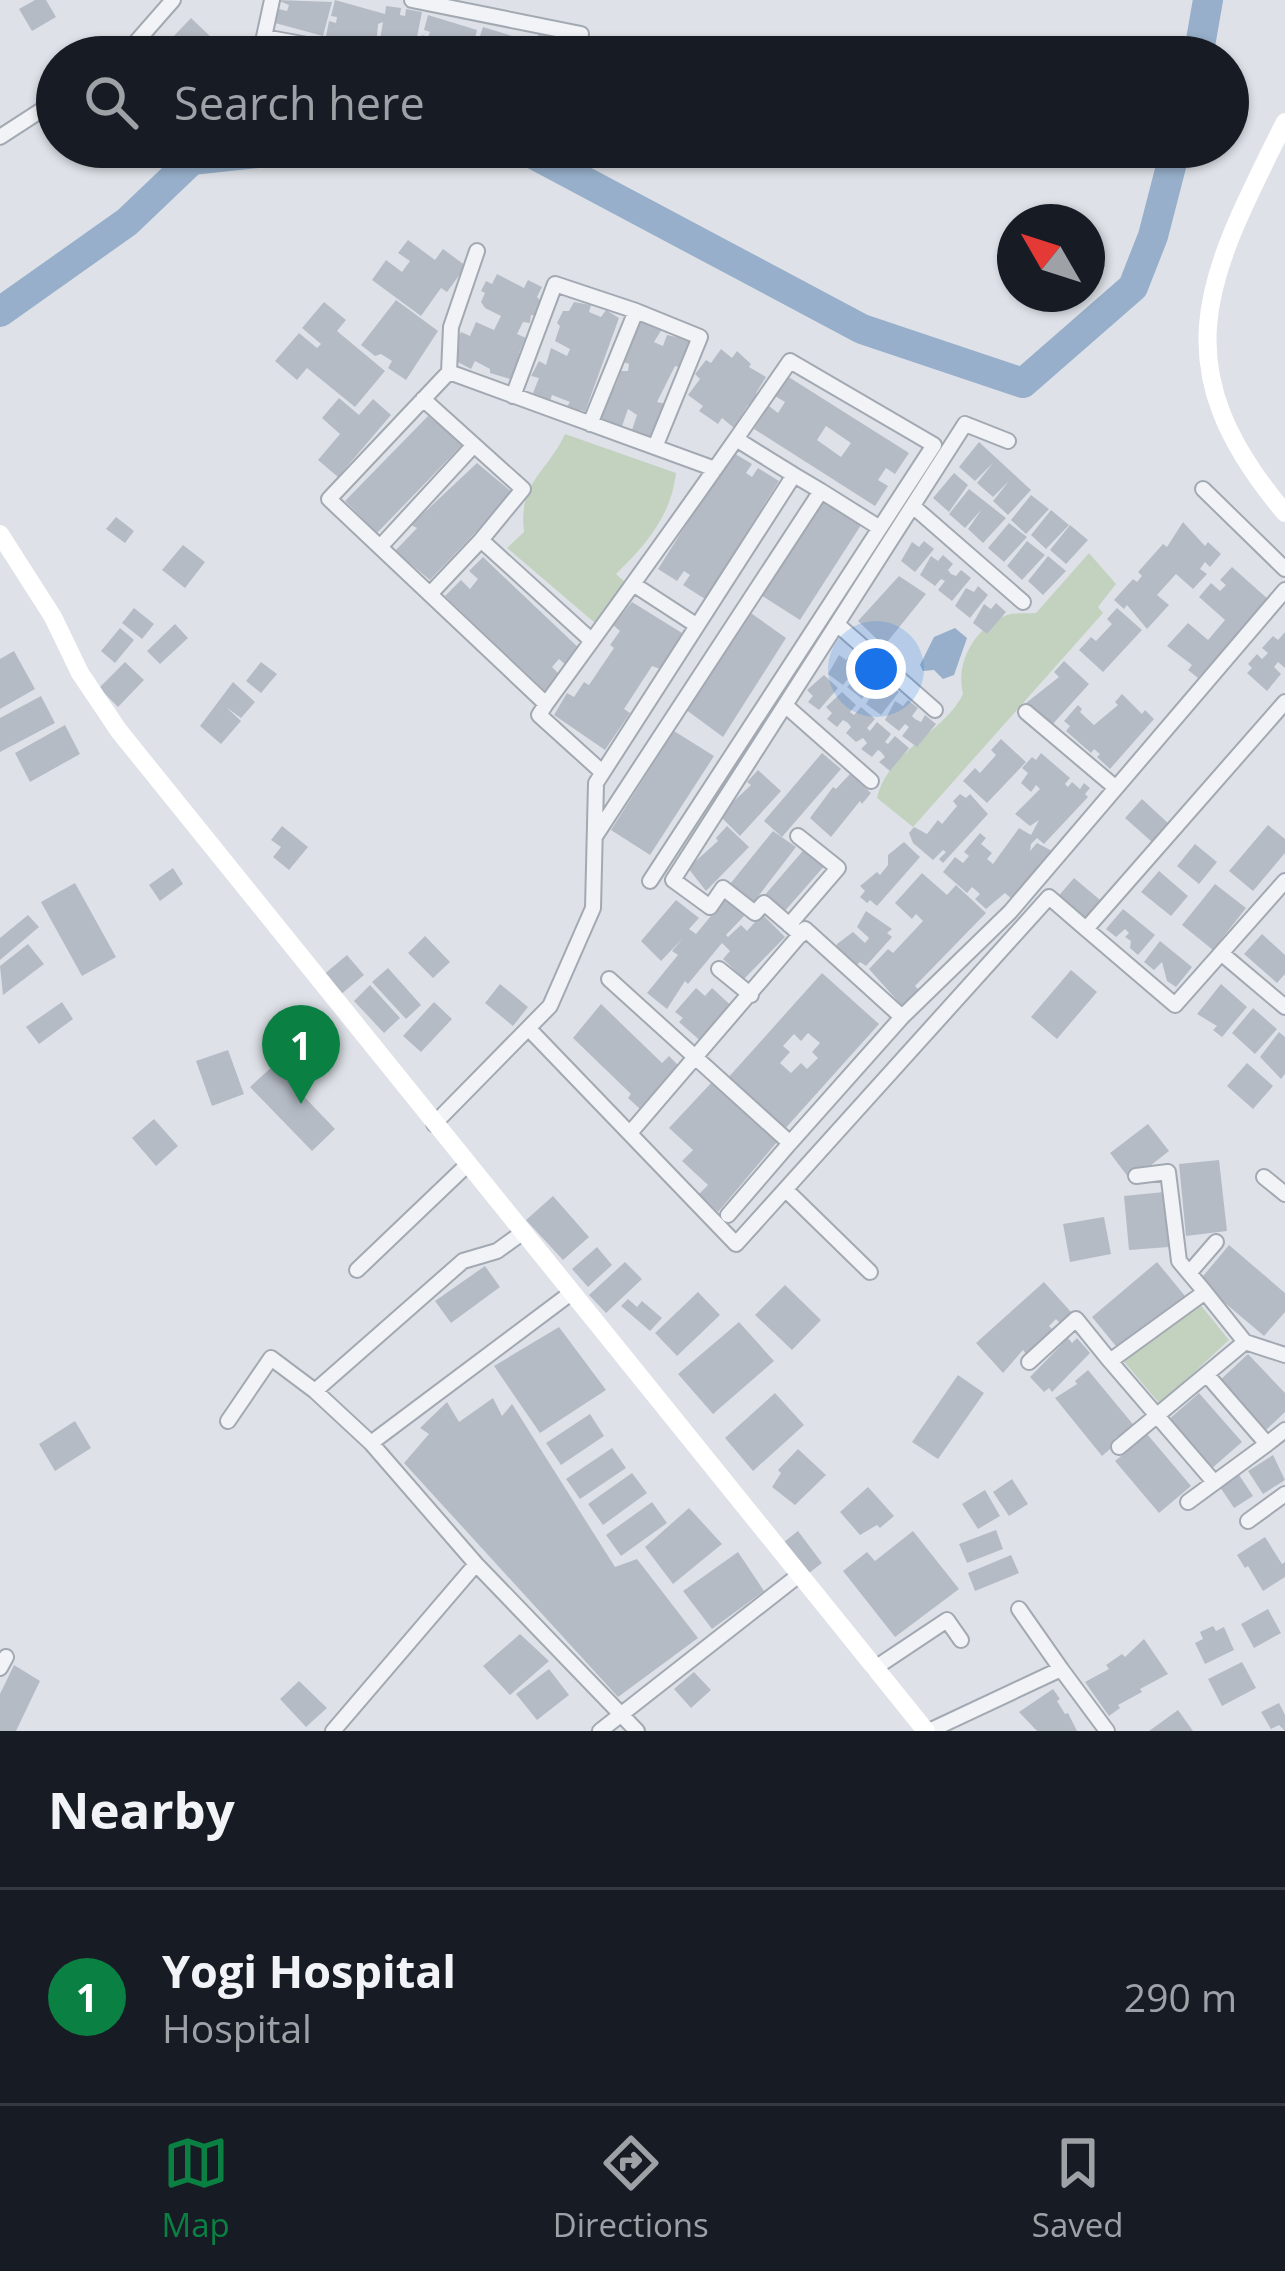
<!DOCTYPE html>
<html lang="en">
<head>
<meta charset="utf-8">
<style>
	body { margin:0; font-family:"Open Sans",sans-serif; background:#242831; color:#f1f3f6 }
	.compass { position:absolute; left:997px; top:204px; width:108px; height:108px; border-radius:50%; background:#171b24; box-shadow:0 3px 9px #0004; rotate:309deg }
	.you { position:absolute; left:876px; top:669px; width:42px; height:42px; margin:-30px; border:9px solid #fff; border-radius:50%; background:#1a73e8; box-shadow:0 0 0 18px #1a73e833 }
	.badge { display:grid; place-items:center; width:78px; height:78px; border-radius:50%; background:#0b8043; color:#fff; font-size:39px; font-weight:700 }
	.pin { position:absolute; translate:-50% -99px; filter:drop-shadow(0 3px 6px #0008) }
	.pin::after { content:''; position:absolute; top:63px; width:42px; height:36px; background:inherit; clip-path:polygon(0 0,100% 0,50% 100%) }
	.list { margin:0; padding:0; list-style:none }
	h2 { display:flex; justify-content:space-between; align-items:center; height:156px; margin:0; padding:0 48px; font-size:51px }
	h2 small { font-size:39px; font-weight:400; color:#9ea1a6 }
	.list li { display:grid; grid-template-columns:78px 1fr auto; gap:36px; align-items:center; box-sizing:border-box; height:216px; padding:0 48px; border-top:3px solid #363941 }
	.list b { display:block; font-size:45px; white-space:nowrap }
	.list p { margin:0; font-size:39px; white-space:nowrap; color:#9ea1a6 }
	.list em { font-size:39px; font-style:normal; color:#9ea1a6 }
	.icon { flex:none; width:66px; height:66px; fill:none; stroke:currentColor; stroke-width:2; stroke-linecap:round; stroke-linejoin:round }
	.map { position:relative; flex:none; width:1285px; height:1731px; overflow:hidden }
	.search { position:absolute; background:#171b24; box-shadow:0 3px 9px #0004; left:36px; right:36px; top:36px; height:132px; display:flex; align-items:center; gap:30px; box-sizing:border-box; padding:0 42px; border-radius:66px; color:#9ea1a6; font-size:45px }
	.sheet { height:372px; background:#171b24 }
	nav { display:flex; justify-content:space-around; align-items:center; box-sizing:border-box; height:168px; border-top:3px solid #363941; background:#171b24; font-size:33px; color:#9ea1a6 }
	nav a { display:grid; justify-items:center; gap:6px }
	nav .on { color:#0b8043 }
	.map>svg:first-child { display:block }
	.green { fill:#c3d2bf }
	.water { fill:#97afca }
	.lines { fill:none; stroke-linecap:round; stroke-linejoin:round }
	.river { stroke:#97afca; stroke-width:30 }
	.building { fill:#b5bbc5; fill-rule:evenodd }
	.street-casing { stroke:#a3a9b2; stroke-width:18 }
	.street { stroke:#f1f3f6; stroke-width:14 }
	.secondary { stroke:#fff; stroke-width:18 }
</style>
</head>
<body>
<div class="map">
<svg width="1285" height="1731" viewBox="0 0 1285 1731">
	<rect width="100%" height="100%" fill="#dee2e8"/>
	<path class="green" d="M565 434 676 473C671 516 646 545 616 574L626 583 595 623 507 548 524 532C518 482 547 473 565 434Z
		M1089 553 1116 584 1098 607 1103 613 913 827 877 798C888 750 945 732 963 694 955 662 975 627 1007 615 1015 612 1026 614 1036 613Z
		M1199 1303 1229 1340 1160 1404 1120 1357Z"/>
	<path class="water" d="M955 628 967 638 954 675 943 679 934 670 923 671 920 665 934 637Z"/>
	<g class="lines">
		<path class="river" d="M1198 57 1208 0
			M520 147 862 329 1023 383 1133 287 1153 236 1176 147
			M0 312 127 222 192 160 313 147"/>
	</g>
	<path class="building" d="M35 0H46L56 17 32 31 19 9Z
		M277 0 332 2 323 36 275 23 279 9 287 11 289 5Z
		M335 0 385 14 386 6 401 8 400 15 405 16 406 9 422 12 413 57H377L383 22 378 24 376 49 326 36 329 21 336 23 337 17 331 16Z
		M428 15 477 30 474 42 470 40 469 57H441L417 49 422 35 428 37 430 32 424 30Z
		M191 18 213 39 195 57H154Z
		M483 27 532 42 529 54 525 52 523 57H473L477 47 483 49 484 43 478 42Z
		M539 30 554 33 553 39 558 40 559 34 574 37 571 57H534Z
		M408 240 435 260 443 249 466 266 447 292 441 288 421 316 372 280 386 260 402 272 410 261 398 253Z
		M497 274 524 288 528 280 542 287 537 297 544 304 537 316 531 315 530 323 523 322 517 334 526 338 519 353 525 355 510 379 490 373V369L475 361 471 369 454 360 459 350 453 348 461 332 470 336 476 322 494 330 501 316 485 308 481 302 485 293 481 291 486 281 492 284Z
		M396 300 438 331 406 380 388 368 392 361 381 354 375 356 361 345Z
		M324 302 346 320 337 331 385 371 355 407 307 368 297 380 275 361 299 333 317 348 321 344 302 328Z
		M574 302 591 305 589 312 601 317 606 310 619 318 585 412 581 410 579 413 566 408 570 402 552 395 550 401 533 393 539 378 531 376 539 361 546 365 551 348 567 356 570 349 555 341 560 326 557 323 563 311H569Z
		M638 321 662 329 654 342 663 346 667 335 695 341 682 368 675 366 657 402 667 404 650 439 632 430 637 415 628 409 621 429 597 419 610 398 602 397 608 383 615 387 621 371H628L629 364 623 362 630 347 625 345 629 334 635 335Z
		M721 349 732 358 737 351 751 364 749 367 766 377 756 393 760 396 751 409 748 405 734 428 722 418 718 424 699 411 703 406 688 395 700 379 695 374 706 360 711 363Z
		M787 376 909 453 895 474 886 468 878 480 888 486 875 506 754 429 769 406 778 413 785 402 775 396ZM826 426 851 443 841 457 817 440Z
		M339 398 359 415 373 399 391 415 338 477 318 460 340 434 322 418Z
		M428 416 463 444 377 533 345 501Z
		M979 442 1031 490 1008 515 993 501 1009 481 993 497 977 483 993 463 975 481 959 467Z
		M732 452 752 464 746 473 752 477 758 468 779 481 705 599 683 585 690 575 684 571 677 581 658 569Z
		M477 463 513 493 430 580 395 551 417 528 411 525Z
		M954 473 968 485 949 512 933 498Z
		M969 489 1006 518 983 543 968 529 982 509 965 528 949 514Z
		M1031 495 1049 509 1026 534 1011 520Z
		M825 497 863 522 800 620 761 595Z
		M1051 510 1069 525 1046 549 1031 535Z
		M116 517 134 531 125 543 106 529Z
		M1183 522 1205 546 1208 542 1221 554 1210 567 1205 562 1200 569 1207 574 1193 589 1176 574 1157 595 1169 605 1147 629 1127 605 1124 609 1114 600 1133 579 1137 582 1142 576 1138 572 1163 544 1167 547Z
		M1009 523 1027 537 1004 562 988 548Z
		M1070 525 1088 540 1066 564 1050 550Z
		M924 541 934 549 915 572 901 561 912 542 919 547Z
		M1027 541 1045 555 1022 580 1007 566Z
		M183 545 205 562 185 588 162 570Z
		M943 555 953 564 948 570 951 574 956 576 961 570 971 578 952 601 938 590 945 581 941 579 935 586 920 575 931 556 938 561Z
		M1048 556 1066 571 1043 595 1028 581Z
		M483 557 582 651 568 667 559 659 552 667 560 675 545 691 445 596 461 580 470 589 478 579 469 571Z
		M1232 567 1269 600 1198 678 1188 670 1192 665 1167 646 1188 623 1208 640 1225 620 1199 597 1211 583 1220 591 1226 585 1220 580Z
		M899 576 926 594 884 646 858 621Z
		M978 586 988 595 970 618 955 606 966 588 974 592Z
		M632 602 682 633 660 669 652 666 624 709 630 713 605 750 554 715 567 693 574 697 584 682 589 685 614 648 610 645 620 631 613 625Z
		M996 603 1006 612 987 634 973 623 984 604 991 609Z
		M134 608 154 624 142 639 122 623Z
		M1117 608 1142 630 1103 672 1079 650 1091 637 1096 641 1112 624 1107 619Z
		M748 611 786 638 723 737 685 709Z
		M175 624 188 638 160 664 147 651Z
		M120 628 134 640 115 663 101 651Z
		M1285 632V668L1278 662 1274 667 1281 674 1267 691 1247 673 1252 668 1248 664 1257 654 1262 659 1268 653 1262 648 1273 636 1278 640Z
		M14 651 35 689 0 709V659Z
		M851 654 861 662 857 668 860 671 866 673 870 667 880 676 862 699 847 687 855 679 850 676 843 685 828 674 839 655 846 660Z
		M1064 661 1089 684 1051 726 1026 703 1059 677 1054 672Z
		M125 662 144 680 118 707 99 688Z
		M261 662 277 674 261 693 246 681Z
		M824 675 838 688 819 710 808 702 813 696 807 690Z
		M233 682 255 702 241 718 226 707 241 721 221 744 200 726Z
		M889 683 899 692 881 715 866 704 877 685 885 690Z
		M842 692 856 705 850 712 854 715 861 707 875 719 867 728 870 731 877 722 891 734 885 742 888 744 895 736 909 748 890 771 879 762 885 757 881 752 878 750 872 757 861 749 867 743 863 738 856 742 846 733 851 727 848 723 843 720 837 727 827 719 832 713 826 707Z
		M1122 694 1142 714 1145 710 1154 719 1110 769 1097 757 1100 754 1094 749 1091 753 1066 731 1070 726 1064 721 1078 705 1082 709 1080 712 1094 725 1118 705 1115 702Z
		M41 696 55 723 0 752V718Z
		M908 700 918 708 912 716 915 719 921 722 925 715 936 724 917 747 902 736 909 727 905 724 899 731 885 720 895 701 903 706Z
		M65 725 80 754 30 782 15 753Z
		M674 731 714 756 650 855 611 830Z
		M1001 739 1026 762 987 803 963 781 975 768 980 773 996 755 991 750Z
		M822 753 841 769 782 837 764 821Z
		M1041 753 1070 778 1065 784 1068 787 1072 782 1080 789 1084 783 1090 788 1085 794 1088 797 1044 844 1037 838 1031 844 1030 851 1037 843 1054 852 1013 900 1005 893 986 909 975 899 980 894 972 887 967 893 943 872 955 857 963 863 969 856 964 852 980 833 986 838 981 844 992 853 987 859 993 864 1019 828 1031 835 1039 820 1030 826 1015 814 1040 789 1036 785 1031 792 1021 783 1028 773 1022 768 1032 757 1036 760Z
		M758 770 781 791 740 836 719 815 751 785 747 782Z
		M850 774 871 793 862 804 860 801 831 837 810 818 833 787 836 789Z
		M960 794 966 798 970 794 988 814 943 863 939 859 946 852 943 850 933 860 913 843 909 833 914 827 927 834 938 820 942 824 957 806 953 801Z
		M1142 799 1168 823 1152 842 1125 818Z
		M1268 825 1285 839V853L1253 891 1229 871Z
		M282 826 308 847 289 870 273 857 281 847 271 840Z
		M727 826 749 847 706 891 688 868 718 841 716 838Z
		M773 831 796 847 753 903 730 884Z
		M904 842 920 857 877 906 870 900 867 903 860 897 865 891 860 886 877 872 880 875 888 865V855Z
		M1195 844 1217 862 1199 884 1177 866Z
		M807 846 827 863 783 913 764 896Z
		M173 868 183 884 160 901 149 885Z
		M1159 871 1188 896 1171 916 1141 892Z
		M922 873 947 895 956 885 986 913 915 986 919 990 903 1007 869 969 888 949 893 953 923 921 916 914 912 919 895 903Z
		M1074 878 1100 900 1082 922 1055 900Z
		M75 883 116 957 82 976 41 902Z
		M1215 884 1246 908 1213 950 1182 925Z
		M725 899 745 915 726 935 728 937 741 925 747 931 762 914 785 937 744 979 723 959 730 951 722 943 688 984 685 981 667 1009 647 993 678 955 672 951 683 938 661 961 641 941 676 900 699 918 689 929 696 934Z
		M1123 909 1155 935 1138 955 1130 948 1131 941 1125 937 1129 933 1125 929 1116 937 1106 929Z
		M866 911 892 929 887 933 892 937 866 966 860 962 856 966 837 950V944L853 932 865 943 869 938 857 927Z
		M28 915 39 927 0 960V938Z
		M1262 934 1285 955V974L1277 983 1244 954Z
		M425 936 450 962 433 978 408 953Z
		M1160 941 1192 967 1176 987 1167 981 1162 962 1154 970 1144 962Z
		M28 944 44 964 3 995 0 966Z
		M347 955 364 975 339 996 322 976Z
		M388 968 421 1005 406 1019 372 982Z
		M1071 970 1097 992 1057 1039 1031 1017Z
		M822 973 879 1024 783 1131 726 1080ZM808 1033 820 1043 812 1052 818 1058 807 1069 801 1063 791 1073 780 1063 790 1052 783 1046 794 1034 801 1041Z
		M500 984 528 1007 513 1026 485 1003Z
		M1221 984 1247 1007 1222 1037 1213 1030 1217 1026 1197 1014Z
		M370 985 400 1018 384 1033 354 1001Z
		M696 988 705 996 712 988 736 1010 704 1044 679 1022 683 1018 675 1012Z
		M62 1002 73 1019 39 1044 26 1027Z
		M434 1002 452 1019 421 1052 403 1036Z
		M601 1004 662 1063 669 1056 680 1067 640 1109 628 1098 631 1094 573 1038Z
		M1253 1008 1277 1029 1255 1054 1232 1033Z
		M1279 1032 1285 1037V1074L1281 1079 1260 1057Z
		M228 1050 244 1094 212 1106 196 1061Z
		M1247 1063 1273 1086 1253 1109 1227 1086Z
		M274 1065 335 1129 312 1151 250 1087Z
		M712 1082 777 1142 718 1212 699 1194 708 1185 682 1161 693 1150 669 1128Z
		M154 1119 178 1146 156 1166 132 1138Z
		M1148 1124 1169 1151 1131 1181 1110 1153Z
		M1219 1160 1227 1231 1186 1236 1179 1164Z
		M1164 1192 1169 1247 1129 1250 1124 1196Z
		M553 1196 589 1237 563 1260 526 1220Z
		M1104 1217 1111 1254 1070 1262 1063 1224Z
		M1229 1245 1285 1293V1312L1264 1336 1199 1281Z
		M597 1247 612 1265 588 1287 572 1269Z
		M625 1262 642 1279 606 1313 589 1295Z
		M1157 1262 1185 1296 1120 1351 1092 1317Z
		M485 1266 500 1287 451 1323 435 1301Z
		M1044 1282 1072 1313 1060 1323 1056 1319 1049 1326 1053 1330 1026 1354 1023 1350 1003 1373 976 1343Z
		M785 1285 821 1320 792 1350 755 1315Z
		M698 1292 720 1315 677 1356 655 1333Z
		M628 1299 637 1307 642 1301 662 1318 650 1331 621 1306Z
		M739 1322 774 1361 713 1414 678 1374Z
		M559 1327 606 1390 540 1433 494 1366Z
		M1068 1338 1072 1343 1077 1338 1090 1353 1052 1392 1049 1388 1044 1392 1030 1377Z
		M1248 1354 1285 1393V1412L1265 1431 1218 1382Z
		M1088 1370 1136 1428 1122 1440 1118 1436 1114 1439 1117 1443 1102 1456 1055 1398 1077 1384 1075 1381Z
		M958 1375 984 1393 938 1459 912 1442Z
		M775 1393 804 1425 753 1471 725 1438Z
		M1199 1393 1242 1442 1210 1470 1167 1421Z
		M493 1398 502 1416 512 1404 615 1567 637 1559 698 1638 618 1697 404 1463 429 1434 420 1428 447 1402 459 1422Z
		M590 1414 604 1436 561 1465 546 1443Z
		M75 1421 91 1448 55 1471 39 1444Z
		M1147 1434 1191 1486 1159 1513 1115 1461Z
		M612 1448 626 1468 580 1499 566 1479Z
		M798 1449 826 1475 795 1505 772 1487 781 1473 778 1470Z
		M1273 1455 1285 1480 1263 1494 1248 1471Z
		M632 1473 647 1493 603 1525 588 1504Z
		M1239 1475 1253 1496 1234 1508 1220 1487Z
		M1012 1479 1028 1504 1009 1516 993 1492Z
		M868 1487 894 1516 880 1528 877 1525 860 1535 840 1512Z
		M985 1490 1000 1516 978 1529 962 1504Z
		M652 1502 667 1523 621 1556 606 1535Z
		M689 1508 722 1544 673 1584 645 1547Z
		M996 1530 1003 1549 967 1563 959 1544Z
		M798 1531 822 1563 804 1577 780 1545Z
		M913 1531 959 1589 895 1637 843 1571 867 1552 875 1561Z
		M1265 1537 1282 1564 1285 1562V1577L1263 1591 1248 1566 1245 1568 1237 1555Z
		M738 1552 764 1591 712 1629 683 1591Z
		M1011 1555 1019 1573 975 1591 968 1573Z
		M1268 1609 1281 1633 1254 1648 1241 1624Z
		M1213 1626 1216 1631 1224 1627 1234 1650 1205 1664 1195 1643 1203 1639 1200 1632Z
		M520 1634 549 1661 510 1695 483 1666Z
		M1144 1639 1168 1674 1140 1689 1142 1692 1118 1705 1120 1708 1109 1716 1085 1682 1109 1669 1106 1665 1122 1654 1125 1657Z
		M1242 1662 1256 1688 1222 1706 1208 1679Z
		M14 1665 40 1681 16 1731H0V1694Z
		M549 1669 569 1695 537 1720 516 1694Z
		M694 1672 711 1690 691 1708 674 1689Z
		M299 1681 327 1708 306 1727 280 1699Z
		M1053 1689 1060 1699 1057 1701 1065 1714 1068 1713 1077 1731H1037L1019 1712Z
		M1279 1703 1285 1715V1731L1279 1725 1271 1729 1261 1712Z
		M1178 1710 1193 1731H1149Z"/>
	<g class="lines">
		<defs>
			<path id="street" d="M272 0 264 37 372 57
				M412 0 581 34
				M123 57 173 0
				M0 137 57 100
				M449 372 451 327 477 251
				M513 396 555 284 636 311
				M423 399 523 489 481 540 592 641
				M590 424 636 311 700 337 655 447
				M1203 489 1285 569
				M821 491 880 528
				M915 508 1023 602
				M380 547 474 445
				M633 584 696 625
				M430 594 481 540
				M838 625 935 710
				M546 704 539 715 602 772
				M786 706 871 781
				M1026 712 1116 788
				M596 835 821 491 794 475
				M650 881 934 445 790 361 736 439
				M789 925 838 868 798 836
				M1086 929 1175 1005 1285 881
				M801 935 764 903 755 913 723 888 710 907 673 880 965 424 1008 441
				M1221 953 1285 1007
				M719 969 751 995
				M609 979 790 1143 728 1215
				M529 1029 736 1244 1049 897 1086 929 1285 702
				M434 1124 550 1006 593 908 596 783 794 475 736 439C674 528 610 616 546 704L329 499 449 372 715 469
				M630 1133 805 929 902 1017
				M790 1143 902 1017 1010 912 1285 590
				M1136 1176 1168 1172 1179 1261 1205 1292
				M1264 1177 1285 1194
				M786 1190 870 1272
				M357 1270 467 1165
				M1190 1272 1216 1242
				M571 1293 371 1443 476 1564 637 1731
				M1029 1362 1076 1319 1110 1361
				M1207 1375 1267 1444 1285 1430
				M315 1391 463 1261 497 1251 522 1233
				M228 1421 271 1358 315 1391 371 1443
				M1119 1447 1245 1342
				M1214 1482 1110 1361 1205 1292 1245 1342 1285 1355
				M1188 1502 1267 1444
				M1248 1521 1285 1494
				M1019 1609 1061 1669
				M0 1668 6 1657
				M875 1668 947 1620 961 1640
				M333 1731 476 1564
				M600 1731 799 1575
				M929 1731 1061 1669 1107 1731"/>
		</defs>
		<use href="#street" class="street-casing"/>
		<use href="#street" class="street"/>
		<path class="secondary" d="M1285 122C1207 278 1159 364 1285 513
			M0 534 53 617 80 673 119 731 926 1731"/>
	</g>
</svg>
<svg class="compass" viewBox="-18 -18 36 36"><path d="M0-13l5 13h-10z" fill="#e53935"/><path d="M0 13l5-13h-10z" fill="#9ea1a6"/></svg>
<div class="you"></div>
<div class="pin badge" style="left:301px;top:1104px">1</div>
<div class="search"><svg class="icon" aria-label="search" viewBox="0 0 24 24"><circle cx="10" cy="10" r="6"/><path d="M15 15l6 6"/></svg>Search here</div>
</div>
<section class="sheet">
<h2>Nearby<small></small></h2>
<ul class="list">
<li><span class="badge">1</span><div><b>Yogi Hospital</b><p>Hospital</p></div><em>290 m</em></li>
</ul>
</section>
<nav>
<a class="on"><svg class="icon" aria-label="map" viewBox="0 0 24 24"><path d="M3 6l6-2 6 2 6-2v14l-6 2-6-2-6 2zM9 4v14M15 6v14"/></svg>Map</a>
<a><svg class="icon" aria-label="directions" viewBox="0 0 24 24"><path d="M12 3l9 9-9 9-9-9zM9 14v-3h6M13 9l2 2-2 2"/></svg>Directions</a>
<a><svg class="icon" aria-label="saved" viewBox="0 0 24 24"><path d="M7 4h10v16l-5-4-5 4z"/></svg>Saved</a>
</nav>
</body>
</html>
